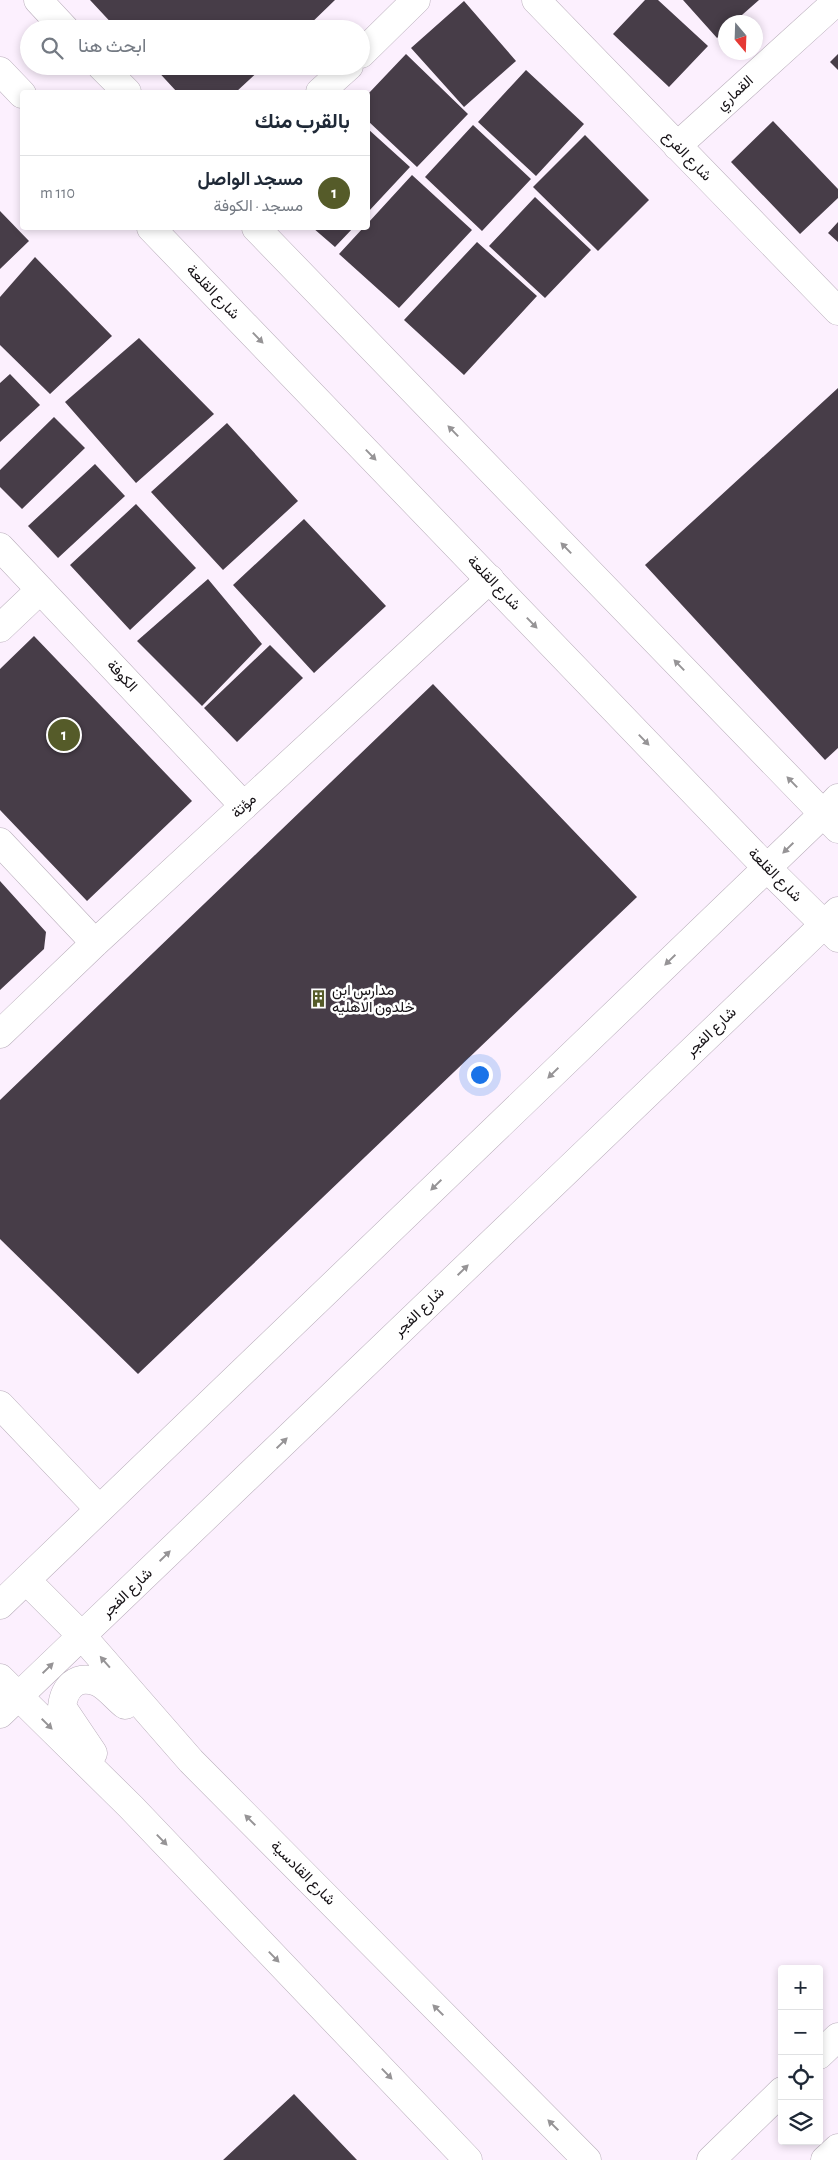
<!DOCTYPE html>
<html lang="ar">
<head>
<meta charset="utf-8">
<style>
	body { margin:0; font-family:"Alegreya Sans",Vazirmatn,sans-serif; background:#f2f2f3; color:#1f2937; direction:rtl }
	.controls { position:absolute; right:15px; bottom:15px; display:grid; overflow:hidden; border-radius:5px; box-shadow:0 2px 8px #0003 }
	.controls button { width:45px; height:45px; display:grid; place-items:center; padding:0; border:0; border-bottom:1px solid #e0e1e3; background:#fff; color:#1f2937; font:25px sans-serif }
	.compass { position:absolute; left:718px; top:15px; width:45px; height:45px; border-radius:50%; background:#fff; box-shadow:0 2px 8px #0003; rotate:161deg }
	.you { position:absolute; left:479px; top:1074px; width:18px; height:18px; margin:-12px; border:4px solid #fff; border-radius:50%; background:#1a73e8; box-shadow:0 0 0 8px #1a73e833 }
	.badge { display:grid; place-items:center; width:32px; height:32px; border-radius:50%; background:#555b29; color:#fff; font-size:16px; font-weight:700 }
	.pin { position:absolute; translate:-50% -50%; border:2px solid #fff; box-shadow:0 1px 5px #0006 }
	.list { margin:0; padding:0; list-style:none }
	h2 { display:flex; justify-content:space-between; align-items:center; height:65px; margin:0; padding:0 20px; font-size:21px }
	h2 small { font-size:16px; font-weight:400; color:#747a83 }
	.list li { display:grid; grid-template-columns:32px 1fr auto; gap:15px; align-items:center; box-sizing:border-box; height:75px; padding:0 20px; border-top:1px solid #e0e1e3 }
	.list b { display:block; font-size:19px; white-space:nowrap }
	.list p { margin:0; font-size:16px; white-space:nowrap; color:#747a83 }
	.list em { font-size:16px; font-style:normal; color:#747a83 }
	.icon { flex:none; width:28px; height:28px; fill:none; stroke:currentColor; stroke-width:2; stroke-linecap:round; stroke-linejoin:round }
	.map { position:relative; flex:none; width:838px; height:2160px; overflow:hidden; direction:ltr }
	.search { position:absolute; background:#fff; box-shadow:0 2px 8px #0003; left:20px; top:20px; width:350px; height:55px; display:flex; align-items:center; gap:12px; box-sizing:border-box; padding:0 18px; border-radius:28px; color:#747a83; font-size:19px }
	.panel { position:absolute; background:#fff; box-shadow:0 2px 8px #0003; left:20px; top:90px; width:350px; height:140px; border-radius:5px; direction:rtl }
	.map>svg:first-child { display:block }
	.building { fill:#473d48 }
	.lines { fill:none; stroke-linecap:round; stroke-linejoin:round }
	.street-casing { stroke:#b8adba; stroke-width:29 }
	.secondary-casing { stroke:#b8adba; stroke-width:29 }
	.street { stroke:#fff; stroke-width:28 }
	.secondary { stroke:#fff; stroke-width:28 }
	.oneway { fill:#969496 }
	.labels { text-anchor:middle; dominant-baseline:central; stroke-width:5; stroke-linejoin:round; paint-order:stroke }
	.street-label { font-size:15px; fill:#161216; stroke:#fff }
	.poi-label { font-size:15px; fill:#161216; stroke:#fff; text-anchor:start }
</style>
</head>
<body>
<div class="map">
<svg width="838" height="2160" viewBox="0 0 838 2160">
	<rect width="100%" height="100%" fill="#fcf0fe"/>
	<path class="building" d="M90 0H335L305 29H117Z
		M645 0H658L708 46 669 87 613 34Z
		M683 0H759L734 22H726V30L717 38Z
		M464 1 516 61 464 107 411 48Z
		M406 54 468 114 417 167 368 121V94Z
		M838 54V70L830 62Z
		M153 66H264L236 92H177Z
		M526 70 584 124 536 176 478 122Z
		M773 121 838 189V198L800 234 731 162Z
		M473 125 531 179 482 231 425 177Z
		M368 129 410 167 368 212Z
		M585 135 649 200 598 251 533 187Z
		M412 175 472 230 399 308 339 254 363 228H368V223Z
		M535 197 591 250 545 298 489 246Z
		M0 211 29 241 0 269Z
		M838 222V242L828 233Z
		M313 228H353L335 247Z
		M477 242 537 296 464 375 404 320Z
		M35 257 112 336 50 394 0 345V297Z
		M139 338 214 414 136 483 65 402Z
		M10 374 40 405 0 442V383Z
		M838 388V748L825 760 645 565Z
		M54 417 85 448 22 509 0 487V470Z
		M227 423 298 501 223 570 151 492Z
		M95 464 125 496 58 558 28 526Z
		M136 504 196 568 130 630 70 565Z
		M304 519 386 606 314 673 233 585Z
		M208 579 262 644 202 706 137 641Z
		M34 636 192 801 87 901 0 810V669Z
		M270 645 303 678 237 742 204 708Z
		M433 684 637 897 138 1374 0 1239V1100Z
		M0 881 46 932 44 949 0 990Z
		M294 2094 357 2160H223Z"/>
	<g class="lines">
		<defs>
			<path id="street" d="M536 0 838 311
				M361 54 416 0
				M320 92 349 66
				M677 146 838 0
				M0 547 244 806
				M0 628 40 590
				M823 814 838 798
				M0 842 95 943
				M0 1034 95 943 490 579
				M0 1405 99 1509"/>
			<path id="secondary" d="M38 0 65 29
				M101 66 127 92
				M0 71 22 94
				M151 228 767 868 838 938
				M256 228 838 829
				M26 1580 82 1636 191 1761 587 2160
				M0 1605 823 814
				M0 1678 131 1807 468 2160
				M0 1714 838 911
				M93 1753 62 1707C64 1688 76 1674 97 1682 107 1686 117 1699 125 1705
				M819 2055 838 2037
				M711 2160 782 2091
				M825 2160 838 2148"/>
		</defs>
		<use href="#street" class="street-casing"/>
		<use href="#secondary" class="secondary-casing"/>
		<use href="#street" class="street"/>
		<use href="#secondary" class="secondary"/>
	</g>
	<defs><path id="oneway-solid" d="M-6-.8H1V-3.2L6.5 0L1 3.2V.8H-6Z" transform="scale(1.25)"/></defs>
	<g class="oneway">
		<use href="#oneway-solid" transform="translate(258 338) rotate(46)"/>
		<use href="#oneway-solid" transform="translate(453 431) rotate(-134)"/>
		<use href="#oneway-solid" transform="translate(371 455) rotate(46)"/>
		<use href="#oneway-solid" transform="translate(566 548) rotate(-134)"/>
		<use href="#oneway-solid" transform="translate(532 623) rotate(46)"/>
		<use href="#oneway-solid" transform="translate(679 665) rotate(-134)"/>
		<use href="#oneway-solid" transform="translate(644 740) rotate(46)"/>
		<use href="#oneway-solid" transform="translate(792 782) rotate(-134)"/>
		<use href="#oneway-solid" transform="translate(788 848) rotate(136)"/>
		<use href="#oneway-solid" transform="translate(670 960) rotate(136)"/>
		<use href="#oneway-solid" transform="translate(553 1073) rotate(136)"/>
		<use href="#oneway-solid" transform="translate(436 1185) rotate(136)"/>
		<use href="#oneway-solid" transform="translate(463 1270) rotate(-44)"/>
		<use href="#oneway-solid" transform="translate(282 1443) rotate(-44)"/>
		<use href="#oneway-solid" transform="translate(165 1556) rotate(-44)"/>
		<use href="#oneway-solid" transform="translate(105 1662) rotate(-131)"/>
		<use href="#oneway-solid" transform="translate(48 1668) rotate(-44)"/>
		<use href="#oneway-solid" transform="translate(47 1724) rotate(45)"/>
		<use href="#oneway-solid" transform="translate(250 1820) rotate(-135)"/>
		<use href="#oneway-solid" transform="translate(162 1840) rotate(46)"/>
		<use href="#oneway-solid" transform="translate(274 1957) rotate(46)"/>
		<use href="#oneway-solid" transform="translate(438 2010) rotate(-135)"/>
		<use href="#oneway-solid" transform="translate(387 2074) rotate(46)"/>
		<use href="#oneway-solid" transform="translate(553 2125) rotate(-135)"/>
	</g>
	<defs>
		<symbol id="building-bare" viewBox="-9 -9 18 18"><path d="M-4-6H4V6H1V3H-1V6H-4ZM-2.5-4.3h1.7v1.8h-1.7ZM.8-4.3h1.7v1.8H.8ZM-2.5-1h1.7V.8h-1.7ZM.8-1h1.7V.8H.8Z" fill="#555b29" stroke="#fff" stroke-width="2.5" paint-order="stroke"/></symbol>
	</defs>
	<g fill-rule="evenodd">
		<use href="#building-bare" x="306" y="986" width="25" height="25"/>
	</g>
	<g class="labels">
		<g class="street-label">
			<text transform="translate(735 93) rotate(-42)">القماري</text>
			<text transform="translate(687 156) rotate(46)">شارع الفرع</text>
			<text transform="translate(213 292) rotate(46)">شارع القلعة</text>
			<text transform="translate(494 583) rotate(46)">شارع القلعة</text>
			<text transform="translate(122 676) rotate(47)">الكوفة</text>
			<text transform="translate(244 806) rotate(-43)">مؤتة</text>
			<text transform="translate(775 875) rotate(45)">شارع القلعة</text>
			<text transform="translate(711 1032) rotate(-44)">شارع الفجر</text>
			<text transform="translate(419 1312) rotate(-44)">شارع الفجر</text>
			<text transform="translate(127 1593) rotate(-44)">شارع الفجر</text>
			<text transform="translate(303 1873) rotate(45)">شارع القادسية</text>
		</g>
		<g class="poi-label">
			<text x="332" y="990">مدارس ابن<tspan x="332" dy="17">خلدون الاهليه</tspan></text>
		</g>
	</g>
</svg>
<div class="controls">
<button>+</button>
<button>−</button>
<button><svg class="icon" aria-label="locate" viewBox="0 0 24 24"><circle cx="12" cy="12" r="6"/><path d="M12 2v4M12 18v4M2 12h4M18 12h4"/></svg></button>
<button><svg class="icon" aria-label="layers" viewBox="0 0 24 24"><path d="M12 4l9 5-9 5-9-5zM3 14l9 5 9-5"/></svg></button>
</div>
<svg class="compass" viewBox="-18 -18 36 36"><path d="M0-13l5 13h-10z" fill="#e53935"/><path d="M0 13l5-13h-10z" fill="#747a83"/></svg>
<div class="you"></div>
<div class="pin badge" style="left:64px;top:735px">1</div>
<div class="search"><svg class="icon" aria-label="search" viewBox="0 0 24 24"><circle cx="10" cy="10" r="6"/><path d="M15 15l6 6"/></svg>ابحث هنا</div>
<section class="panel">
<h2>بالقرب منك<small></small></h2>
<ul class="list">
<li><span class="badge">1</span><div><b>مسجد الواصل</b><p>مسجد · الكوفة</p></div><em>110 m</em></li>
</ul>
</section>
</div>
</body>
</html>
